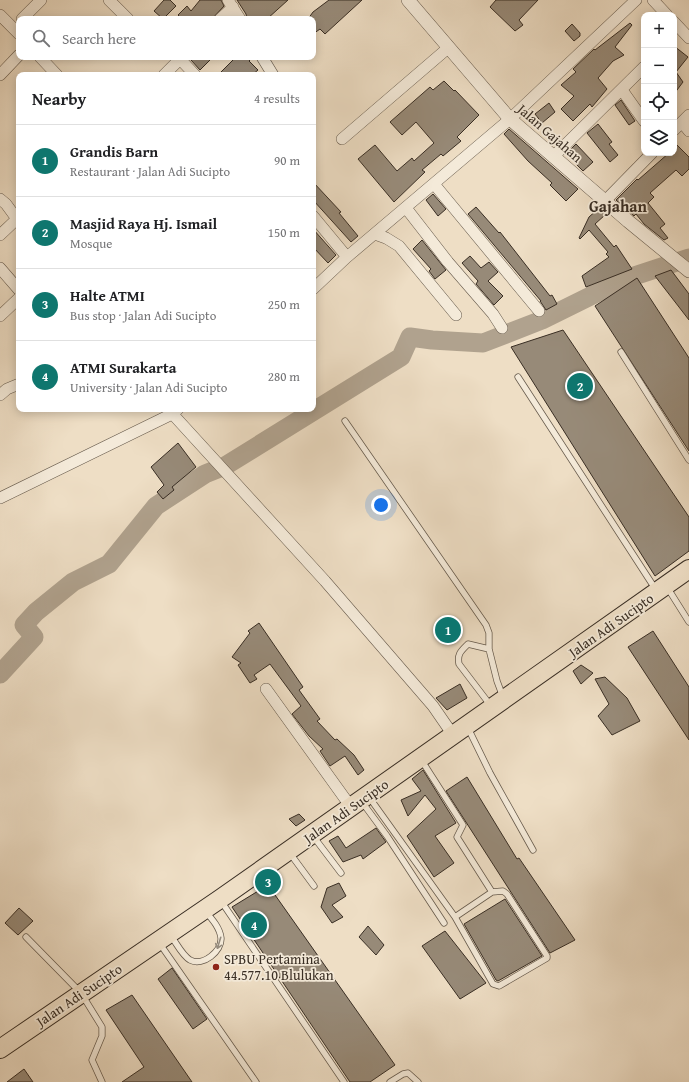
<!DOCTYPE html>
<html lang="en">
<head>
<meta charset="utf-8">
<style>
	body { margin:0; font-family:"Gentium Book Plus",serif; background:#f6f6f6; color:#202124 }
	.controls { position:absolute; right:12px; top:12px; display:grid; overflow:hidden; border-radius:8px; box-shadow:0 2px 10px #0003 }
	.controls button { width:36px; height:36px; display:grid; place-items:center; padding:0; border:0; border-bottom:1px solid #e0e0e0; background:#fff; color:#202124; font:20px sans-serif }
	.you { position:absolute; left:381px; top:505px; width:14px; height:14px; margin:-10px; border:3px solid #fff; border-radius:50%; background:#1a73e8; box-shadow:0 0 0 6px #1a73e833 }
	.badge { display:grid; place-items:center; width:26px; height:26px; border-radius:50%; background:#0f766e; color:#fff; font-size:13px; font-weight:700 }
	.pin { position:absolute; translate:-50% -50%; border:2px solid #fff; box-shadow:0 1px 4px #0006 }
	.list { margin:0; padding:0; list-style:none }
	h2 { display:flex; justify-content:space-between; align-items:center; height:52px; margin:0; padding:0 16px; font-size:17px }
	h2 small { font-size:13px; font-weight:400; color:#757577 }
	.list li { display:grid; grid-template-columns:26px 1fr auto; gap:12px; align-items:center; box-sizing:border-box; height:72px; padding:0 16px; border-top:1px solid #e0e0e0 }
	.list b { display:block; font-size:15px; white-space:nowrap }
	.list p { margin:0; font-size:13px; white-space:nowrap; color:#757577 }
	.list em { font-size:13px; font-style:normal; color:#757577 }
	.icon { flex:none; width:22px; height:22px; fill:none; stroke:currentColor; stroke-width:2; stroke-linecap:round; stroke-linejoin:round }
	.map { position:relative; flex:none; width:689px; height:1082px; overflow:hidden }
	.search { position:absolute; background:#fff; box-shadow:0 2px 10px #0003; left:16px; top:16px; width:300px; height:44px; display:flex; align-items:center; gap:10px; box-sizing:border-box; padding:0 14px; border-radius:8px; color:#757577; font-size:15px }
	.panel { position:absolute; background:#fff; box-shadow:0 2px 10px #0003; left:16px; top:72px; width:300px; height:340px; border-radius:8px }
	.map>svg:first-child { display:block }
	.lines { fill:none; stroke-linecap:round; stroke-linejoin:round }
	.river { stroke:#b0a28e; stroke-width:19 }
	.building { fill:#978a78; stroke:#392e24 }
	.service-casing { stroke:#665a4c; stroke-width:7 }
	.minor-casing { stroke:#665a4c; stroke-width:12 }
	.tertiary-casing { stroke:#665a4c; stroke-width:14 }
	.trunk-casing { stroke:#392e24; stroke-width:20 }
	.service { stroke:#f4ead9; stroke-width:5.5 }
	.minor { stroke:#f4ead9; stroke-width:11 }
	.tertiary { stroke:#f4ead9; stroke-width:13 }
	.trunk { stroke:#eedec5; stroke-width:18 }
	.oneway { stroke:#968c7e }
	.poi-dot { fill:#8f2418; stroke:#f4ead9; stroke-width:1.5 }
	.labels { text-anchor:middle; dominant-baseline:central; stroke-width:3.5; stroke-linejoin:round; paint-order:stroke }
	.street-label { font-size:14px; fill:#392e24; stroke:#f4ead9 }
	.poi-label { font-size:14px; fill:#392e24; stroke:#f4ead9; text-anchor:start }
	.quarter-label { font-size:16px; font-weight:bold; fill:#392e24; stroke:#f4ead9 }
</style>
</head>
<body>
<div class="map">
<svg width="689" height="1082" viewBox="0 0 689 1082">
	<rect width="100%" height="100%" fill="#eedec5"/>
	<filter id="stains"><feTurbulence type="fractalNoise" baseFrequency=".005" numOctaves="4"/><feColorMatrix values="0 0 0 0 .2 0 0 0 0 .09 0 0 0 0 .02 0 0 0 .5 -.17"/></filter>
	<radialGradient id="worn" r=".72"><stop offset=".6" stop-color="#630" stop-opacity="0"/><stop offset="1" stop-color="#630" stop-opacity=".3"/></radialGradient>
	<g class="lines">
		<path class="river" d="M0 674 34 637 24 625 36 612 73 582 109 564 156 506 205 474 225 466 401 357 410 337 432 340 483 343 542 320 625 279 689 258"/>
	</g>
	<path class="building" d="M164 0H170L176 6 163 19 154 11Z
		M200 0H221L224 6 212 19H182L178 15 187 6 191 11Z
		M237 0H288L267 19H247L246 14Z
		M329 0H362L325 34 320 29 313 34V19H308L313 12Z
		M496 0H538L519 20 523 25 515 31 490 7Z
		M630 23 632 25 615 47 624 55 613 61 598 78 607 89 592 107 590 104 573 121 561 109 574 96 561 85 576 72 573 69 594 49 595 50Z
		M572 24 580 33V36L574 41 565 31Z
		M674 46 688 57 676 72 683 82 674 94Z
		M194 57H213L200 70 191 60Z
		M236 57H253L249 61 258 70 252 75H218Z
		M444 81 454 91 455 90 479 115 457 137 461 141 443 156 441 154 422 170 425 172 394 202 358 159 375 145 397 171 412 158 414 161 434 143 416 122 402 135 390 122 430 87 433 90Z
		M621 100 635 121 629 125 615 105Z
		M549 103 555 112 542 123 535 114Z
		M598 124 612 142 609 144 618 155 610 162 587 133Z
		M509 129 578 189 566 201 550 185 552 183 528 161 504 134Z
		M674 142 689 157V169L682 176 676 170 650 193 654 197 648 203 665 224 660 228 668 238 664 240 644 224 636 214 634 216 616 200 637 179 638 180 669 153H674Z
		M576 144 593 162 583 171 566 154Z
		M313 182 341 212 339 213 358 236 351 242 313 200Z
		M433 194 446 209 438 216 426 200Z
		M476 207 499 233 500 232 550 296 552 295 557 304 546 310 540 301H541L468 214Z
		M598 209 605 215 595 224 614 247 616 245 632 269 586 287 582 276 609 257 606 254 608 252 589 230 580 239 579 238 589 217Z
		M313 229 336 255 328 263 313 247Z
		M422 240 446 270 435 279 429 271 431 269 413 249Z
		M470 256 481 268 489 262 498 272 488 281 503 296 494 305 476 284 478 281 462 263Z
		M671 270 689 294V320L655 276Z
		M637 278 689 358V451L595 306Z
		M563 330 689 517V551L655 576 511 347Z
		M178 443 196 467 172 487 174 490 163 499 157 492 164 485 151 467Z
		M259 623 303 687 299 690 320 719 317 721 335 740 337 739 354 755 364 770 358 775 345 756 330 766 320 751 323 749 309 736 292 714 301 706 270 664 254 675 257 679 250 683 238 665 241 663 232 657 250 633 248 631Z
		M653 631 689 687V740L628 647Z
		M581 665 593 673 581 684 573 671Z
		M605 677 627 698 640 721 612 735 598 716 609 704 595 679Z
		M460 684 467 698 447 710 436 698Z
		M423 770 456 823 435 836 454 863 434 877 407 836 436 809 425 795 408 816 401 800 421 791 412 779Z
		M467 777 517 859 519 858 575 940 550 953 446 791Z
		M299 814 305 820 296 826 289 819Z
		M376 828 386 842 363 859 361 855 343 862 329 841 338 836 346 848Z
		M339 883 346 896 332 905 343 917 332 923 321 907 327 888Z
		M268 885 395 1065 370 1082H350L232 907Z
		M505 899 542 956 498 981 496 980 464 924Z
		M19 908 33 921 18 935 5 923Z
		M368 926 384 945 376 955 359 937Z
		M445 931 486 983 460 999 422 946Z
		M172 968 207 1019 193 1029 158 979Z
		M132 995 192 1082H122L144 1067 106 1010Z
		M24 1069 33 1082H7Z"/>
	<g class="lines">
		<defs>
			<path id="service" d="M621 352 689 460
				M518 377 656 590
				M345 421 486 625 489 633V649
				M667 587 689 622
				M491 706 459 664C457 654 461 651 468 644L489 649 497 681 503 697
				M468 728 490 773 533 850
				M422 761 463 825 457 837 492 892
				M369 797 455 917 493 984 499 986 547 958V956L507 894 503 891 492 892 455 917
				M362 802 387 836 444 923
				M313 836 341 873
				M289 852 314 886
				M221 901 344 1082
				M171 936C177 944 182 955 190 960 203 967 222 951 221 938 220 928 212 919 206 912
				M26 937 81 993 102 1027V1036L92 1060 102 1082
				M160 944 256 1082
				M390 1082 403 1074 408 1073 418 1082"/>
			<path id="minor" d="M109 0 128 19
				M228 0 240 19
				M653 0 667 15
				M0 15 19 34
				M22 19 41 0
				M220 19 233 7
				M674 22 689 38
				M40 57 57 75
				M262 57 273 75
				M180 59 195 75
				M0 75 19 55
				M164 75 182 57
				M622 90 644 121
				M682 122 689 131
				M674 130 689 115
				M342 139 448 48
				M553 157 644 67
				M434 184 539 311
				M0 199 6 204 17 219
				M605 201 652 153
				M406 208 448 262 493 314 502 328
				M313 216 347 257
				M375 234 386 238 399 246 456 315
				M0 235 19 217
				M0 268 19 290
				M313 289 347 257 510 119 636 0
				M0 316 19 298
				M0 395 7 389 19 384
				M168 409 325 581 433 706 453 735
				M0 498 172 414 178 409
				M266 689 351 807"/>
			<path id="tertiary" d="M408 0 510 119 628 221 689 271"/>
			<path id="trunk" d="M0 1049 220 899 689 569"/>
		</defs>
		<use href="#service" class="service-casing"/>
		<use href="#minor" class="minor-casing"/>
		<use href="#tertiary" class="tertiary-casing"/>
		<use href="#trunk" class="trunk-casing"/>
		<use href="#service" class="service"/>
		<use href="#minor" class="minor"/>
		<use href="#tertiary" class="tertiary"/>
		<use href="#trunk" class="trunk"/>
	</g>
	<defs><path id="oneway-shaft" d="M-6 0H5M1.5-3L5.5 0L1.5 3" fill="none" stroke-width="1.6" stroke-linecap="round" stroke-linejoin="round"/></defs>
	<use class="oneway" href="#oneway-shaft" transform="translate(219 943) rotate(107)"/>
	<circle class="poi-dot" cx="216" cy="967" r="4"/>
	<g class="labels">
		<g class="street-label">
			<text transform="translate(550 133) rotate(41)">Jalan Gajahan</text>
			<text transform="translate(611 625) rotate(-35)">Jalan Adi Sucipto</text>
			<text transform="translate(346 811) rotate(-35)">Jalan Adi Sucipto</text>
			<text transform="translate(79 995) rotate(-34)">Jalan Adi Sucipto</text>
		</g>
		<g class="poi-label">
			<text x="224" y="959">SPBU Pertamina<tspan x="224" dy="16">44.577.10 Blulukan</tspan></text>
		</g>
		<g class="quarter-label">
			<text x="618" y="206">Gajahan</text>
		</g>
	</g>
	<rect width="100%" height="100%" filter="url(#stains)"/>
	<rect width="100%" height="100%" fill="url(#worn)"/>
</svg>
<div class="controls">
<button>+</button>
<button>−</button>
<button><svg class="icon" aria-label="locate" viewBox="0 0 24 24"><circle cx="12" cy="12" r="6"/><path d="M12 2v4M12 18v4M2 12h4M18 12h4"/></svg></button>
<button><svg class="icon" aria-label="layers" viewBox="0 0 24 24"><path d="M12 4l9 5-9 5-9-5zM3 14l9 5 9-5"/></svg></button>
</div>
<div class="you"></div>
<div class="pin badge" style="left:448px;top:630px">1</div>
<div class="pin badge" style="left:580px;top:386px">2</div>
<div class="pin badge" style="left:268px;top:882px">3</div>
<div class="pin badge" style="left:254px;top:925px">4</div>
<div class="search"><svg class="icon" aria-label="search" viewBox="0 0 24 24"><circle cx="10" cy="10" r="6"/><path d="M15 15l6 6"/></svg>Search here</div>
<section class="panel">
<h2>Nearby<small>4 results</small></h2>
<ul class="list">
<li><span class="badge">1</span><div><b>Grandis Barn</b><p>Restaurant · Jalan Adi Sucipto</p></div><em>90 m</em></li>
<li><span class="badge">2</span><div><b>Masjid Raya Hj. Ismail</b><p>Mosque</p></div><em>150 m</em></li>
<li><span class="badge">3</span><div><b>Halte ATMI</b><p>Bus stop · Jalan Adi Sucipto</p></div><em>250 m</em></li>
<li><span class="badge">4</span><div><b>ATMI Surakarta</b><p>University · Jalan Adi Sucipto</p></div><em>280 m</em></li>
</ul>
</section>
</div>
</body>
</html>
